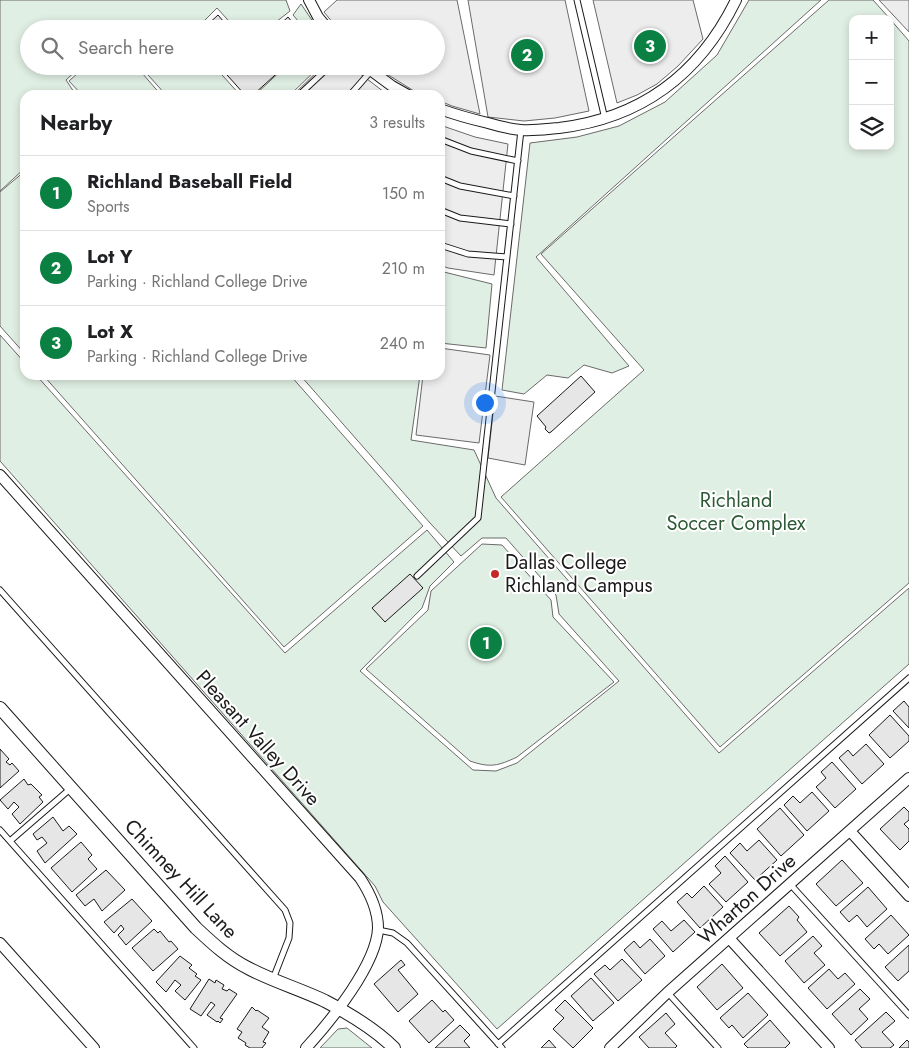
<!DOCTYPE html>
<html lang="en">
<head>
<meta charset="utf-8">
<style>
	body { margin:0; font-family:Jost,sans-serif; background:#f2f2f2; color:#202124 }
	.controls { position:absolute; right:15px; top:15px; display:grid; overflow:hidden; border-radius:10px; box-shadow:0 2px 8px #0003 }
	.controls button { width:45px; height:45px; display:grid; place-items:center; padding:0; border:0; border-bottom:1px solid #e0e0e0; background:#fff; color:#202124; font:25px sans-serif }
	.you { position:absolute; left:484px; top:402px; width:18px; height:18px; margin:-12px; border:4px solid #fff; border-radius:50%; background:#1a73e8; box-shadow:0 0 0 8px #1a73e833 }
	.badge { display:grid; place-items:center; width:32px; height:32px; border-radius:50%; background:#0b8043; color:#fff; font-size:16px; font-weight:700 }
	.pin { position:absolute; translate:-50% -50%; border:2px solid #fff; box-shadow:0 1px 5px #0006 }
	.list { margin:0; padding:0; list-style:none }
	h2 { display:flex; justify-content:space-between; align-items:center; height:65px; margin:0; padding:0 20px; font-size:21px }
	h2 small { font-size:16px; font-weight:400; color:#757577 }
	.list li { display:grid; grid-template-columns:32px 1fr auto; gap:15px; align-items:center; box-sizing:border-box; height:75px; padding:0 20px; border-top:1px solid #e0e0e0 }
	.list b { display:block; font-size:19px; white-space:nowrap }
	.list p { margin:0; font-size:16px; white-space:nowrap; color:#757577 }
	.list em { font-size:16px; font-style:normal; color:#757577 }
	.icon { flex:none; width:28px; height:28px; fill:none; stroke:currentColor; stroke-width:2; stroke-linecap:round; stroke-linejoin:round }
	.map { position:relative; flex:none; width:909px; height:1048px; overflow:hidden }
	.search { position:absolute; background:#fff; box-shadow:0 2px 8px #0003; left:20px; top:20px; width:425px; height:55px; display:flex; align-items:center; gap:12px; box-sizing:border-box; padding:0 18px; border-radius:28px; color:#757577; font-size:19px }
	.panel { position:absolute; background:#fff; box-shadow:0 2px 8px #0003; left:20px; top:90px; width:425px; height:290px; border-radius:15px }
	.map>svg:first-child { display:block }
	.green { fill:#e0efe3; stroke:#6a6a6a }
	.parking { fill:#ededed; stroke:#6a6a6a }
	.building { fill:#e6e6e6; stroke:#1a1a1a }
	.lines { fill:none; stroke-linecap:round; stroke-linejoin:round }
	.service-casing { stroke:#1a1a1a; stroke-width:7 }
	.minor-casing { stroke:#1a1a1a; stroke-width:12 }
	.tertiary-casing { stroke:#1a1a1a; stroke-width:14 }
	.service { stroke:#fff; stroke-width:5 }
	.minor { stroke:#fff; stroke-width:10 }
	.tertiary { stroke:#fff; stroke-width:12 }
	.poi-dot { fill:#c62828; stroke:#fff; stroke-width:2 }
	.labels { text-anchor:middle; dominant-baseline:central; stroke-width:4; stroke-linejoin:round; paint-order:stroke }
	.park-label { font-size:20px; fill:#2b5a34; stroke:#fff }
	.poi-label { font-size:20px; fill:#1a1a1a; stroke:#fff; text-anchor:start }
	.street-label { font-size:20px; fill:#1a1a1a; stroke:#fff }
</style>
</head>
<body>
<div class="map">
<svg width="909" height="1048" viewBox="0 0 909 1048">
	<rect width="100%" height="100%" fill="#fff"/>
	<path class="green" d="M0 0H286L290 11 267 29H236L217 8 196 29H29V66H81L66 80 76 95H25V168L0 191Z
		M749 0H821L536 257 629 366 612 373 584 365 568 378 547 375 524 394 502 390 530 143 577 137 619 126 665 102 717 55Z
		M829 0H873L890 19H853V146H890V19L909 41V583L720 747 501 497 644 370 541 254Z
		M301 4 318 29H305L293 15Z
		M86 66H136L161 95H82L69 81Z
		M140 66H214L240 95H166Z
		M286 66H320L290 95H255Z
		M25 171V354L0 326V192Z
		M440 271 492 284 486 348 440 343Z
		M0 335 25 363V375H36L285 653 427 530 454 562 430 586 422 608 360 671 473 770 496 771 517 763 619 681 559 614 556 595 506 538H482L461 556 430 523 300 375H420L411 440 474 450 496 498 719 753 909 588V664L497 1029 383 902 375 886 0 461Z
		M43 375H290L423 526 284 647Z
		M482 544 502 545 551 600 553 617 614 682 517 757C498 766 490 768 470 761L366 669 428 610 431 591Z
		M347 1028 372 1048H320L338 1029Z"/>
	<path class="parking" d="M337 0H457L480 114 452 106 440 101V95H425L414 91 382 71 376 66H436V29H338L324 12Z
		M468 0H565L589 111 555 118 524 121 488 117Z
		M593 0H693L703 39 678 66 657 84 637 95 617 103Z
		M879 0H909V32Z
		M323 66H350L388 95H293Z
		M440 125 475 137 508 144 494 275 448 268 440 265Z
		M440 348 490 355 479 443 416 435 423 375H440Z
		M495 396 534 402 525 465 488 458Z"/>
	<path class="building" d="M218 15 230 29H203L205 27Z
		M288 17 298 29H275Z
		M219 66H285L253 95H245Z
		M581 376 595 392 551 432 549 433 545 429 546 427 537 416Z
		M410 574 423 588 385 622 372 608Z
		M904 701 909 707V728L893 711Z
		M890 715 909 736V741L890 758 869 735Z
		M866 744 884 764 862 784 839 758 848 750 853 756Z
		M0 749 9 759 6 762 10 765 12 763 19 771 0 788Z
		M832 762 856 789 835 808 816 787 826 778 821 772Z
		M24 779 28 785 31 784 42 795 39 797 43 802 20 824 12 814 19 807 14 802 8 809 0 800Z
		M812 792 829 811 807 831 784 805 793 796 800 803Z
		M904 807 909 812V820L904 824 909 829V841L900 850 880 829Z
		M780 808 804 835 781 856 757 829Z
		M53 817 63 831 69 826 77 834 45 863 37 851 47 843 42 837 37 840 33 834Z
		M759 840 777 860 755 880 730 853 740 843 747 851Z
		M81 842 92 855 88 859 97 869 72 892 51 868Z
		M725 856 748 882 726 902 709 884 721 873 715 866Z
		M842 860 863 883 836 906 816 884Z
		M106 870 125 890 102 911 94 899 85 906 76 895Z
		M704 886 723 907 700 928 677 902 687 893 692 898Z
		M868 887 887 909 867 927 857 915 849 922 840 912Z
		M132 899 152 921 126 945 118 935 124 929 121 925 114 933 104 922Z
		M789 906 799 917 797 920 807 932 780 956 759 933Z
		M891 915 909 935 888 954 879 944 874 949 865 939Z
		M684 920 695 932 673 952 653 929 662 921 671 931Z
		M154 929 158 933 160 931 169 942 171 941 178 949 153 971 132 948Z
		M813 936 822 946 814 953 825 965 804 983 785 961Z
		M650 939 665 956 645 974 624 950 634 941 640 948Z
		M909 945V971L898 981 885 967Z
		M180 956 192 965 189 968 197 974 195 976 201 980 185 1000 175 991 181 985 175 980 166 992 156 982Z
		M622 959 642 980 618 1001 594 974 605 965 610 970Z
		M401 960 405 965 398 970 418 994 398 1012 374 984Z
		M722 964 743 988 717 1010 697 987Z
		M829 969 838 979 845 973 855 984 827 1009 808 988Z
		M591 978 614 1003 593 1021 571 996Z
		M209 979 215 983 216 980 224 985 222 989 227 991 229 989 237 994 220 1018 223 1019 220 1023 218 1021 217 1022 207 1015 215 1005 211 1002 201 1016 190 1009Z
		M860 989 870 999 859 1009 868 1019 851 1035 832 1014Z
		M748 993 768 1015 743 1038 732 1025 729 1028 720 1018Z
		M432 1000 443 1012 445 1010 454 1020 429 1043 409 1021Z
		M565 1000 593 1028 573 1048 553 1029 564 1018 555 1010Z
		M252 1007 256 1011 257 1010 269 1018 262 1027 269 1032 263 1042 266 1043 262 1048H250L245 1045 246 1043 238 1038 242 1032 237 1029Z
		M886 1012 895 1021 882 1032 894 1045 890 1048H862L855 1040Z
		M666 1013 675 1024 665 1033 677 1046 675 1048H649L639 1037Z
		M770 1020 790 1043 785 1048H748L744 1044Z
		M460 1025 470 1035 464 1041 470 1048H435Z
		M549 1040 556 1048H541Z
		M907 1040 909 1042V1048H899Z"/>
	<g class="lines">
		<defs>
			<path id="service" d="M577 0 605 119
				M299 95 330 66
				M350 95 371 71
				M440 139 471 151 518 161
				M440 178 460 186 514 196
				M440 210 460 218 511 224
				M440 245 468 254 507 257
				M417 576 478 518 521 130
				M0 590 285 910 290 923 289 938 273 979
				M0 830 194 1048
				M10 841 70 789
				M790 884 909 1015
				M378 930 393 933 407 943 502 1048
				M668 993 718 1048
				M498 1044 909 678"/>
			<path id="minor" d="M309 0 318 17 328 29
				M365 66 392 86 408 95
				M440 109C456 115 471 119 488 123 498 126 510 129 521 130 534 131 547 129 559 128 642 118 700 74 736 0
				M0 475 360 878C370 893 378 909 378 928 377 964 330 1022 306 1048
				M850 831 909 896
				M729 938 829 1048
				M0 943 94 1048
				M610 1048 667 993 909 778"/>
			<path id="tertiary" d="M0 708 196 928C212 943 228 958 248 968 272 981 300 989 325 1001 348 1013 375 1029 394 1048"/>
		</defs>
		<use href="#service" class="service-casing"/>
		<use href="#minor" class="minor-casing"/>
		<use href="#tertiary" class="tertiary-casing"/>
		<use href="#service" class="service"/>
		<use href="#minor" class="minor"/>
		<use href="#tertiary" class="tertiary"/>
	</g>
	<circle class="poi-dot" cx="495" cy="574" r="5"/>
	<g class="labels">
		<g class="park-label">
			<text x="736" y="500">Richland<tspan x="736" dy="23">Soccer Complex</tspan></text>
		</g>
		<g class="poi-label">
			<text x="505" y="562">Dallas College<tspan x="505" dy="23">Richland Campus</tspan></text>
		</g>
		<g class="street-label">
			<text transform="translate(258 738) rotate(48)">Pleasant Valley Drive</text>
			<text transform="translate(181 879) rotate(47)">Chimney Hill Lane</text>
			<text transform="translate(747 899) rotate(-42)">Wharton Drive</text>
		</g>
	</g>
</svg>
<div class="controls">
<button>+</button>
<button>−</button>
<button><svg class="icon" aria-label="layers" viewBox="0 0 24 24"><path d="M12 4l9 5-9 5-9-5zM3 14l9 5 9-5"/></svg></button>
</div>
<div class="you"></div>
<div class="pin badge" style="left:486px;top:643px">1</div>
<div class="pin badge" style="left:527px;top:55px">2</div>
<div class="pin badge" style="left:650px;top:46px">3</div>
<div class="search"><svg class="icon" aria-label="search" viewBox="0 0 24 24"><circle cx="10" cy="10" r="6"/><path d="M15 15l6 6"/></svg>Search here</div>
<section class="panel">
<h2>Nearby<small>3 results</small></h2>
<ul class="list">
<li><span class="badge">1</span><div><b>Richland Baseball Field</b><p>Sports</p></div><em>150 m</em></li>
<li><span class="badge">2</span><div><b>Lot Y</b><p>Parking · Richland College Drive</p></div><em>210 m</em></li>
<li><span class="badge">3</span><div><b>Lot X</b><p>Parking · Richland College Drive</p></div><em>240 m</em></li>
</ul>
</section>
</div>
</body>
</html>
